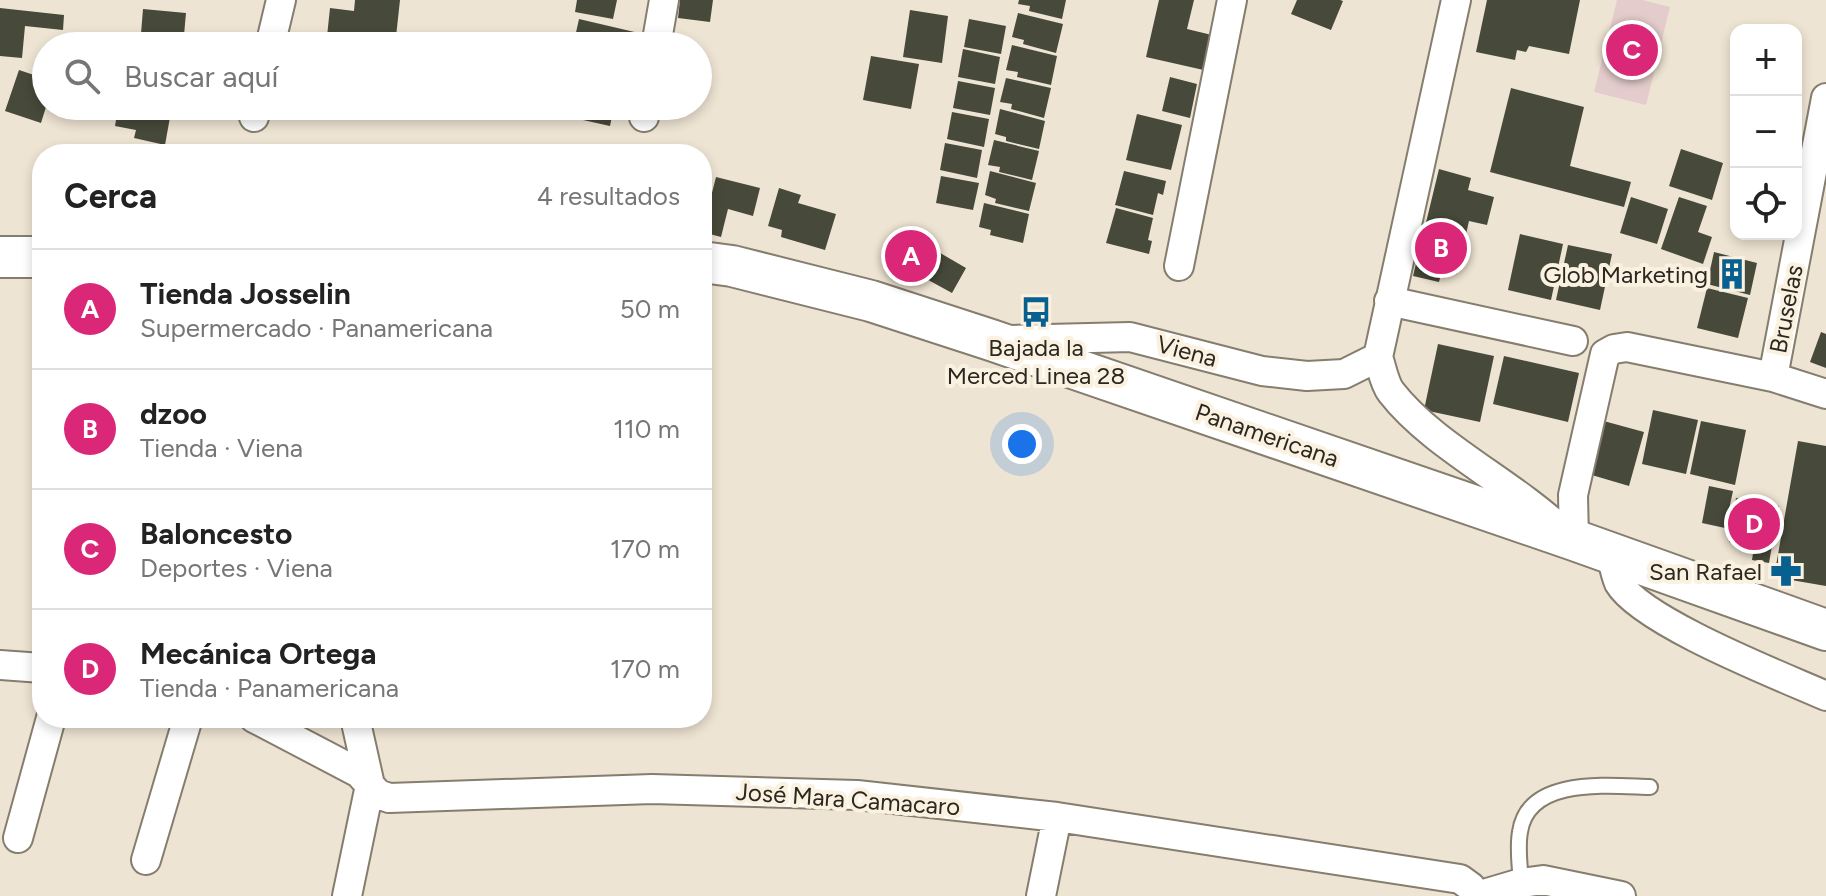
<!DOCTYPE html>
<html lang="es">
<head>
<meta charset="utf-8">
<style>
	body { margin:0; font-family:Figtree,sans-serif; background:#f6f6f6; color:#222 }
	.controls { position:absolute; right:24px; top:24px; display:grid; overflow:hidden; border-radius:16px; box-shadow:0 4px 12px #0003 }
	.controls button { width:72px; height:72px; display:grid; place-items:center; padding:0; border:0; border-bottom:2px solid #e0e0e0; background:#fff; color:#222; font:40px sans-serif }
	.you { position:absolute; left:1022px; top:444px; width:28px; height:28px; margin:-20px; border:6px solid #fff; border-radius:50%; background:#1a73e8; box-shadow:0 0 0 12px #1a73e833 }
	.badge { display:grid; place-items:center; width:52px; height:52px; border-radius:50%; background:#db2777; color:#fff; font-size:26px; font-weight:700 }
	.pin { position:absolute; translate:-50% -50%; border:4px solid #fff; box-shadow:0 2px 8px #0006 }
	.list { margin:0; padding:0; list-style:none }
	h2 { display:flex; justify-content:space-between; align-items:center; height:104px; margin:0; padding:0 32px; font-size:34px }
	h2 small { font-size:26px; font-weight:400; color:#767676 }
	.list li { display:grid; grid-template-columns:52px 1fr auto; gap:24px; align-items:center; box-sizing:border-box; height:120px; padding:0 32px; border-top:2px solid #e0e0e0 }
	.list b { display:block; font-size:30px; white-space:nowrap }
	.list p { margin:0; font-size:26px; white-space:nowrap; color:#767676 }
	.list em { font-size:26px; font-style:normal; color:#767676 }
	.icon { flex:none; width:44px; height:44px; fill:none; stroke:currentColor; stroke-width:2; stroke-linecap:round; stroke-linejoin:round }
	.map { position:relative; flex:none; width:1826px; height:896px; overflow:hidden }
	.search { position:absolute; background:#fff; box-shadow:0 4px 12px #0003; left:32px; top:32px; width:680px; height:88px; display:flex; align-items:center; gap:20px; box-sizing:border-box; padding:0 28px; border-radius:44px; color:#767676; font-size:30px }
	.panel { position:absolute; background:#fff; box-shadow:0 4px 12px #0003; left:32px; top:144px; width:680px; height:584px; border-radius:32px }
	.map>svg:first-child { display:block }
	.green { fill:#e5cccc }
	.building { fill:#47493a }
	.lines { fill:none; stroke-linecap:round; stroke-linejoin:round }
	.service-casing { stroke:#857d6d; stroke-width:18 }
	.minor-casing { stroke:#857d6d; stroke-width:32 }
	.secondary-casing { stroke:#857d6d; stroke-width:44 }
	.service { stroke:#fff; stroke-width:14 }
	.minor { stroke:#fff; stroke-width:28 }
	.secondary { stroke:#fff; stroke-width:40 }
	.labels { text-anchor:middle; dominant-baseline:central; stroke-width:8; stroke-linejoin:round; paint-order:stroke }
	.poi-label { font-size:24px; fill:#2b2721; stroke:#fbf1e0; text-anchor:end }
	.street-label { font-size:24px; fill:#2b2721; stroke:#fbf1e0 }
</style>
</head>
<body>
<div class="map">
<svg width="1826" height="896" viewBox="0 0 1826 896">
	<rect width="100%" height="100%" fill="#eee4d3"/>
	<path class="green" d="M1617 0H1643L1670 7 1646 105 1594 92Z"/>
	<path class="building" d="M355 0H400L395 46H326L330 8 354 11Z
		M577 0H617L613 19 575 12Z
		M680 0H713L710 22 678 18Z
		M1019 0H1066L1062 19 1029 11 1030 6 1018 4Z
		M1159 0H1194L1187 29 1216 36 1208 71 1146 57Z
		M1297 0H1340L1343 1 1331 30 1291 14Z
		M1487 0H1580L1569 54 1529 46 1526 52 1517 50 1515 60 1476 52Z
		M0 8 64 15 63 30 25 26 22 58 0 56Z
		M143 9 186 13 183 46H140Z
		M910 10 948 16 942 63 903 57Z
		M1018 13 1063 24 1056 53 1023 44 1024 40 1012 37Z
		M579 19 643 34 640 46H573Z
		M969 19 1006 26 1001 54 964 47Z
		M1012 45 1057 56 1051 85 1017 77 1018 72 1006 70Z
		M963 49 1000 57 995 84 958 77Z
		M871 56 919 64 911 109 863 100Z
		M19 70 46 79V107L41 123 5 111Z
		M1170 77 1197 84 1190 118 1162 111Z
		M1006 78 1051 88 1044 118 1011 109 1012 104 1000 102Z
		M958 81 995 88 990 115 953 108Z
		M1511 88 1584 107 1570 166 1631 182 1624 207 1490 172Z
		M96 106H172L165 145 134 138 136 130 115 126 116 120 107 118 108 112 96 110Z
		M557 106H614L610 126 556 114Z
		M1000 109 1045 121 1039 149 1006 141V137L995 134Z
		M952 112 989 119 984 147 947 139Z
		M1137 114 1182 125 1171 170 1126 160Z
		M994 140 1039 151 1032 180 999 172 1000 167 988 165Z
		M945 143 982 150 977 178 940 170Z
		M1681 149 1723 163 1712 200 1669 186Z
		M1439 169 1471 178 1468 190 1494 197 1487 225 1469 221 1457 274 1442 270 1439 282 1413 276Z
		M990 171 1036 183 1029 211 995 203 996 199 985 195Z
		M1124 171 1166 181 1163 195 1158 193 1153 215 1115 205Z
		M941 176 979 183 973 210 936 203Z
		M716 177 760 188 753 216 728 209 721 237 702 232Z
		M779 188 801 195 798 203 836 214 825 250 781 237 782 230 768 226Z
		M1631 197 1668 209 1657 244 1620 233Z
		M1679 197 1707 206 1698 232 1712 237 1703 264 1661 249Z
		M984 203 1029 214 1023 243 990 235 991 230 979 227Z
		M1116 208 1153 218 1148 240 1152 241 1149 254 1106 243Z
		M1520 234 1563 244 1551 300 1508 290Z
		M904 236 932 250 919 276 891 262Z
		M1568 245 1612 254 1600 310 1556 300Z
		M935 250 966 268 952 293 921 276Z
		M1714 252 1757 263 1750 295 1707 284Z
		M1707 288 1748 298 1738 338 1697 328Z
		M1821 332 1826 334V368L1810 362Z
		M1438 344 1494 356 1480 422 1424 410Z
		M1504 356 1579 373 1568 422 1493 404Z
		M1653 410 1698 420 1686 474 1642 464Z
		M1600 420 1644 432 1629 486 1585 473Z
		M1701 421 1746 430 1735 485 1690 474Z
		M1798 441 1826 446V586L1774 577Z
		M1709 486 1733 491 1725 528 1702 523Z
		M1736 498 1779 506 1769 563 1752 560 1754 547 1729 542Z"/>
	<g class="lines">
		<defs>
			<path id="service" d="M1521 883C1520 867 1517 848 1520 832 1528 776 1610 786 1650 787"/>
			<path id="minor" d="M1456 0 1378 357C1382 368 1384 383 1391 392 1432 445 1510 482 1560 529
				M270 46 281 0
				M656 46 664 0
				M254 117 257 106
				M644 117 645 106
				M1179 266 1232 0
				M1389 301 1573 341
				M1011 340 1130 337 1262 371 1307 376 1344 374 1378 357
				M1773 377 1826 98
				M1574 540 1573 495 1605 354 1614 349 1627 347 1773 377 1826 394
				M1611 553C1613 562 1615 574 1619 583 1642 622 1781 676 1826 696
				M0 665 42 668
				M254 718 359 773 378 794 389 798 652 789 857 795 1057 817 1460 879 1471 887 1475 896
				M18 838 51 718
				M146 860 188 718
				M347 896 370 785 355 718
				M1041 896 1057 817
				M1477 896 1521 883 1543 880 1621 896"/>
			<path id="secondary" d="M0 257H42
				M702 262 732 266 871 301 991 340 1574 540 1826 630"/>
		</defs>
		<use href="#service" class="service-casing"/>
		<use href="#minor" class="minor-casing"/>
		<use href="#secondary" class="secondary-casing"/>
		<use href="#service" class="service"/>
		<use href="#minor" class="minor"/>
		<use href="#secondary" class="secondary"/>
	</g>
	<defs>
		<symbol id="building-bare" viewBox="-9 -9 18 18"><path d="M-4-6H4V6H1V3H-1V6H-4ZM-2.5-4.3h1.7v1.8h-1.7ZM.8-4.3h1.7v1.8H.8ZM-2.5-1h1.7V.8h-1.7ZM.8-1h1.7V.8H.8Z" fill="#086091" stroke="#fbf1e0" stroke-width="2.5" paint-order="stroke"/></symbol>
		<symbol id="bus-bare" viewBox="-9 -9 18 18"><path d="M-5-6H5V4H4V6H2V4H-2V6H-4V4H-5ZM-3.5-4V0h7V-4ZM-3.5 1.2v1.5H-2V1.2ZM2 1.2v1.5H3.5V1.2Z" fill="#086091" stroke="#fbf1e0" stroke-width="2.5" paint-order="stroke"/></symbol>
		<symbol id="pharmacy-bare" viewBox="-9 -9 18 18"><path d="M-2-6h4v4h4v4h-4v4h-4v-4h-4v-4h4Z" fill="#086091" stroke="#fbf1e0" stroke-width="2.5" paint-order="stroke"/></symbol>
	</defs>
	<g fill-rule="evenodd">
		<use href="#building-bare" x="1710" y="252" width="44" height="44"/>
		<use href="#bus-bare" x="1014" y="290" width="44" height="44"/>
		<use href="#pharmacy-bare" x="1764" y="549" width="44" height="44"/>
	</g>
	<g class="labels">
		<g class="poi-label">
			<text x="1708" y="274">Glob Marketing</text>
			<text x="1036" y="347" text-anchor="middle">Bajada la<tspan x="1036" dy="28">Merced Linea 28</tspan></text>
			<text x="1762" y="571">San Rafael</text>
		</g>
		<g class="street-label">
			<text transform="translate(1786 309) rotate(-79)">Bruselas</text>
			<text transform="translate(1187 351) rotate(15)">Viena</text>
			<text transform="translate(1267 435) rotate(19)">Panamericana</text>
			<text transform="translate(848 799) rotate(4)">José Mara Camacaro</text>
		</g>
	</g>
</svg>
<div class="controls">
<button>+</button>
<button>−</button>
<button><svg class="icon" aria-label="locate" viewBox="0 0 24 24"><circle cx="12" cy="12" r="6"/><path d="M12 2v4M12 18v4M2 12h4M18 12h4"/></svg></button>
</div>
<div class="you"></div>
<div class="pin badge" style="left:911px;top:256px">A</div>
<div class="pin badge" style="left:1441px;top:248px">B</div>
<div class="pin badge" style="left:1632px;top:50px">C</div>
<div class="pin badge" style="left:1754px;top:524px">D</div>
<div class="search"><svg class="icon" aria-label="search" viewBox="0 0 24 24"><circle cx="10" cy="10" r="6"/><path d="M15 15l6 6"/></svg>Buscar aquí</div>
<section class="panel">
<h2>Cerca<small>4 resultados</small></h2>
<ul class="list">
<li><span class="badge">A</span><div><b>Tienda Josselin</b><p>Supermercado · Panamericana</p></div><em>50 m</em></li>
<li><span class="badge">B</span><div><b>dzoo</b><p>Tienda · Viena</p></div><em>110 m</em></li>
<li><span class="badge">C</span><div><b>Baloncesto</b><p>Deportes · Viena</p></div><em>170 m</em></li>
<li><span class="badge">D</span><div><b>Mecánica Ortega</b><p>Tienda · Panamericana</p></div><em>170 m</em></li>
</ul>
</section>
</div>
</body>
</html>
